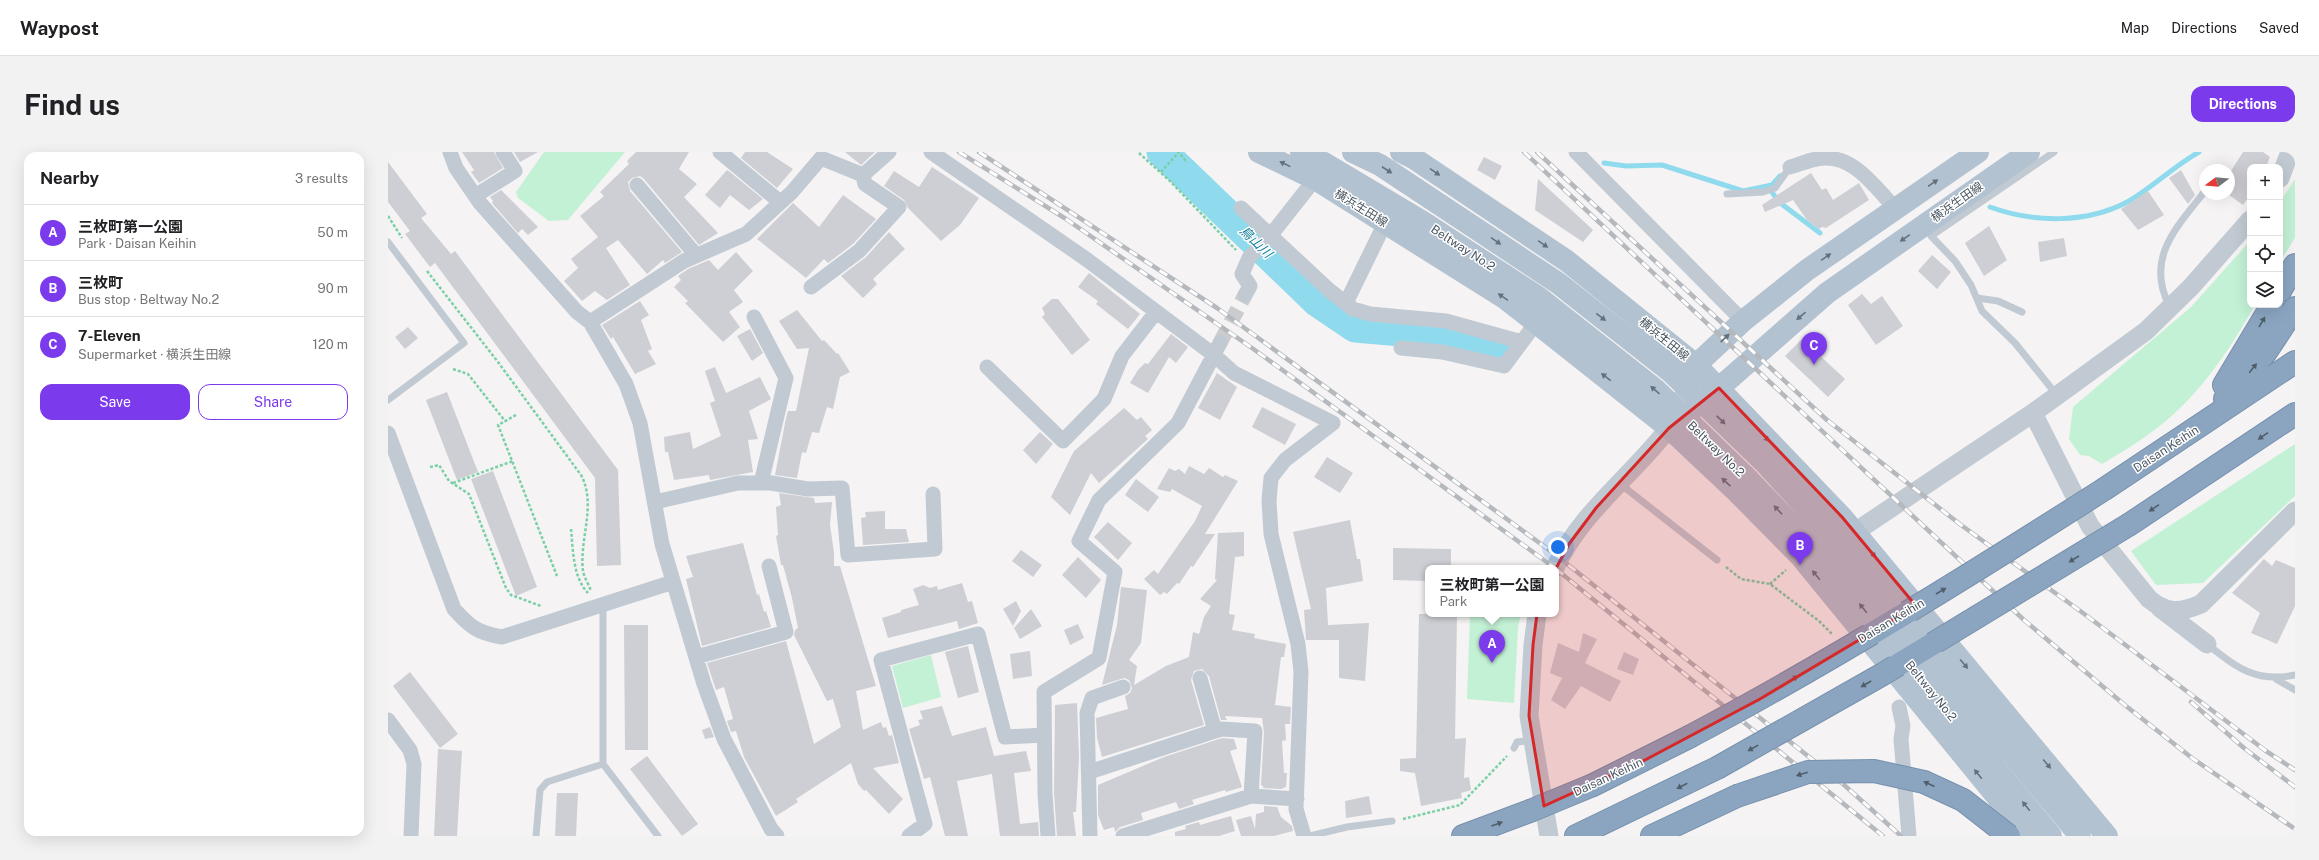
<!DOCTYPE html>
<html lang="en">
<head>
<meta charset="utf-8">
<style>
	body { margin:0; font-family:"Public Sans","Noto Sans JP",sans-serif; background:#f2f2f2; color:#202124 }
	.controls { position:absolute; right:12px; top:12px; display:grid; overflow:hidden; border-radius:8px; box-shadow:0 4px 16px #0002 }
	.controls button { width:36px; height:36px; display:grid; place-items:center; padding:0; border:0; border-bottom:1px solid #e0e0e0; background:#fff; color:#202124; font:20px sans-serif }
	.compass { position:absolute; left:1811px; top:12px; width:36px; height:36px; border-radius:50%; background:#fff; box-shadow:0 4px 16px #0002; rotate:254deg }
	.you { position:absolute; left:1170px; top:395px; width:14px; height:14px; margin:-10px; border:3px solid #fff; border-radius:50%; background:#1a73e8; box-shadow:0 0 0 6px #1a73e833 }
	.badge { display:grid; place-items:center; width:26px; height:26px; border-radius:50%; background:#7c3aed; color:#fff; font-size:13px; font-weight:700 }
	.pin { position:absolute; translate:-50% -33px; filter:drop-shadow(0 1px 2px #0008) }
	.pin::after { content:''; position:absolute; top:21px; width:14px; height:12px; background:inherit; clip-path:polygon(0 0,100% 0,50% 100%) }
	.popup { position:absolute; left:1037px; top:413px; width:134px; height:52px; box-sizing:border-box; display:grid; place-content:center; border-radius:8px; background:#fff; filter:drop-shadow(0 1px 3px #0005); font-size:13px; white-space:nowrap; color:#757577 }
	.popup b { font-size:15px; color:#202124 }
	.popup::after { content:''; position:absolute; left:50%; top:100%; margin-left:-8px; border:8px solid transparent; border-top-color:#fff }
	.list { margin:0; padding:0; list-style:none }
	h2 { display:flex; justify-content:space-between; align-items:center; height:52px; margin:0; padding:0 16px; font-size:17px }
	h2 small { font-size:13px; font-weight:400; color:#757577 }
	.list li { display:grid; grid-template-columns:26px 1fr auto; gap:12px; align-items:center; box-sizing:border-box; height:56px; padding:0 16px; border-top:1px solid #e0e0e0 }
	.list b { display:block; font-size:15px; white-space:nowrap }
	.list p { margin:0; font-size:13px; white-space:nowrap; color:#757577 }
	.list em { font-size:13px; font-style:normal; color:#757577 }
	.actions { display:flex; gap:8px; padding:12px 16px }
	.actions a { flex:1; padding:9px 0; border:1px solid #7c3aed; border-radius:12px; text-align:center; font-size:14px; color:#7c3aed }
	.actions .main { background:#7c3aed; color:#fff }
	.icon { flex:none; width:22px; height:22px; fill:none; stroke:currentColor; stroke-width:2; stroke-linecap:round; stroke-linejoin:round }
	.map { position:relative; flex:none; width:1907px; height:684px; overflow:hidden; border-radius:12px }
	header { display:flex; align-items:center; gap:24px; box-sizing:border-box; height:56px; padding:0 20px; background:#fff; border-bottom:1px solid #e0e0e0 }
	header strong { font-size:19px }
	nav { display:flex; gap:22px; margin-inline-start:auto; font-size:14px }
	.intro { display:flex; align-items:center; justify-content:space-between; box-sizing:border-box; height:96px; padding:0 24px }
	h1 { margin:0; font-size:28px }
	.button { padding:10px 18px; border-radius:12px; background:#7c3aed; color:#fff; font-size:14px; font-weight:700 }
	main { display:flex; gap:24px; padding:0 24px }
	aside { flex:1; background:#fff; border-radius:12px; box-shadow:0 4px 16px #0002 }
	.map>svg:first-child { display:block }
	.green { fill:#c3f1d5 }
	.lines { fill:none; stroke-linecap:round; stroke-linejoin:round }
	.stream { stroke:#90daee; stroke-width:5 }
	.river { stroke:#90daee; stroke-width:31 }
	.building { fill:#cdcfd5 }
	.minor-tunnel { stroke:#caccce; stroke-width:15; stroke-dasharray:15 8; stroke-linecap:butt }
	.motorway-casing { stroke:#7690ad; stroke-width:24 }
	.path { stroke:#7ad0a6; stroke-width:2.5; stroke-dasharray:3 2; stroke-linecap:butt }
	.service { stroke:#c1cad2; stroke-width:7 }
	.minor { stroke:#c1cad2; stroke-width:15 }
	.tertiary { stroke:#c1cad2; stroke-width:19 }
	.primary { stroke:#b3c2d1; stroke-width:22 }
	.motorway { stroke:#8ba5c1; stroke-width:22 }
	.rail-casing { stroke:#b5b8bd; stroke-width:4.5 }
	.rail { stroke:#fff; stroke-width:3; stroke-dasharray:9; stroke-linecap:butt }
	.motorway-bridge-casing { stroke:#7690ad; stroke-width:24; stroke-linecap:butt }
	.primary-bridge { stroke:#b3c2d1; stroke-width:22 }
	.motorway-bridge { stroke:#8ba5c1; stroke-width:22 }
	.oneway { fill:#64717d }
	.oneway2 { fill:#505e6b }
	.marked { fill:#d62828; fill-opacity:0.2; stroke:#d62828; stroke-width:3; stroke-linejoin:round }
	.labels { text-anchor:middle; dominant-baseline:central; stroke-width:3; stroke-linejoin:round; paint-order:stroke }
	.street-label { font-size:12px; fill:#4a5661; stroke:#fff }
	.water-label { font-size:13px; font-style:italic; fill:#0c7c9b; stroke:#fff }
</style>
</head>
<body>
<header>
<strong>Waypost</strong>
<nav><a>Map</a><a>Directions</a><a>Saved</a></nav>
</header>
<div class="intro"><h1>Find us</h1><a class="button">Directions</a></div>
<main>
<aside>
<h2>Nearby<small>3 results</small></h2>
<ul class="list">
<li><span class="badge">A</span><div><b>三枚町第一公園</b><p>Park · Daisan Keihin</p></div><em>50 m</em></li>
<li><span class="badge">B</span><div><b>三枚町</b><p>Bus stop · Beltway No.2</p></div><em>90 m</em></li>
<li><span class="badge">C</span><div><b>7-Eleven</b><p>Supermarket · 横浜生田線</p></div><em>120 m</em></li>
</ul>
<div class="actions"><a class="main">Save</a><a>Share</a></div>
</aside>
<div class="map">
<svg width="1907" height="684" viewBox="0 0 1907 684">
	<rect width="100%" height="100%" fill="#f5f3f3"/>
	<path class="green" d="M156 0H237L180 68 161 69 130 46 128 40Z
		M1907 27V86L1892 110V50Z
		M1862 89V153H1867C1840 201 1807 250 1761 282 1746 293 1730 302 1714 312L1701 304 1692 303 1681 287 1685 255 1803 155Z
		M1907 292V344L1815 431 1768 433 1743 399Z
		M1082 462H1133L1130 476 1126 551 1079 547Z
		M543 503 553 545 515 556 504 514Z"/>
	<g class="lines">
		<path class="stream" d="M1216 11 1238 14 1274 13 1355 39 1384 33 1392 24
			M1381 36 1391 50 1432 81
			M1602 55C1646 71 1699 72 1741 49 1765 35 1786 14 1811 0"/>
		<path class="river" d="M774 0 930 150 967 175 1048 182 1113 198"/>
	</g>
	<path class="building" d="M74 0H106L115 16 91 31 83 20 86 18Z
		M126 0H150L132 10Z
		M248 0H301L291 17 309 32 296 45 330 81 311 93 256 27 252 24 244 26 240 30 242 39 294 100 277 111 275 108 259 122 230 88 218 96 242 133 219 148 207 139 194 149 176 129 190 116 183 107 210 85 192 64 216 44 212 40 241 12 239 9Z
		M357 0H379L405 17 389 36 353 6Z
		M457 0H487L473 13Z
		M1855 0H1875L1882 5 1878 15H1862V43L1855 53 1841 43V22Z
		M1096 5 1114 14 1107 28 1089 18Z
		M0 10 39 62 33 66 63 102 67 99 230 318 233 413 209 414 207 326 47 111 42 115 17 82 22 79 0 50Z
		M544 15 591 46 572 73 553 89 520 56 516 48 496 34 506 19 531 35Z
		M339 18 342 20 375 47 361 58 342 43 332 56 317 43Z
		M1793 18 1807 43 1800 52 1781 26Z
		M1423 21 1434 38 1438 36 1445 48 1471 31 1481 48 1438 76 1434 75 1431 77 1419 68 1405 48 1377 60 1374 53Z
		M1150 27 1205 78 1195 90 1147 58Z
		M113 38 150 75 140 83 134 77 130 81 104 51 105 49 102 45Z
		M1760 39 1776 63 1750 78 1733 57Z
		M455 43 488 67 465 92 440 111 436 107 418 126 369 87 405 51 431 75Z
		M1601 74 1619 108 1596 124 1577 91Z
		M501 80 517 97 485 127 489 132 475 146 453 124 478 105Z
		M1676 86 1679 104 1652 110 1650 90Z
		M348 100 365 119 346 138 355 150 341 160 352 175 335 190 297 151 300 149 286 135 293 128 290 124 300 117 321 108 330 118Z
		M1544 103 1563 120 1549 137 1530 119Z
		M701 121 752 162 740 177 708 152 710 149 690 135Z
		M1474 142 1483 152 1494 144 1515 174 1488 193 1460 153Z
		M664 147H670L702 188 684 203 654 165 657 162 654 156Z
		M252 149 261 163 253 168 264 197 260 199 268 212 247 222 225 185 223 187 214 173Z
		M409 158 434 189 436 188 449 202 450 201 462 220 452 225 445 257 439 255 431 281 424 280 418 301 414 300 409 326 387 323 398 266 400 259H408L421 196 409 197 391 169Z
		M20 175 30 186 17 197 7 185Z
		M362 177 375 201 364 209 349 184Z
		M783 182 800 195 788 211 781 205 760 241 742 231 750 218 757 211 760 212Z
		M1414 187 1457 227 1440 245 1397 204Z
		M327 215 338 241 372 225 383 247 361 259 370 287 360 288 365 320 322 328 321 323 286 328 280 300H277L276 285 302 280 305 297 333 284 322 251 327 249 317 219Z
		M829 221 849 235 832 268 810 256Z
		M59 240 90 320 69 328 38 248Z
		M874 255 908 272 897 293 864 275Z
		M736 256 749 268 753 265 764 278 757 284 760 287 711 331 703 321 682 363 663 345 686 299Z
		M652 280 665 292 648 312 635 298Z
		M939 305 965 321 952 341 926 325Z
		M801 314 816 322 821 316 835 325 837 323 850 329 817 382H827L805 415 803 414 791 432 789 431 779 442 776 440 772 443 756 427 766 418 770 422 807 369 814 354 784 337 782 340 769 337 781 316 787 319 791 317 797 322Z
		M105 319 149 435 128 444 83 327Z
		M748 327 771 345 760 360 737 343Z
		M391 341 426 346 427 351 444 350 442 373 446 401V414H452L488 534 468 539 475 578 493 570 495 576 498 575 501 584 504 583 511 611 485 616 515 647 501 662 478 638 476 639 470 632 463 611 408 647 410 650 388 664 356 605 348 579 343 580 339 569 345 567 336 535 328 538 319 511 398 489 426 592 453 575 445 547 439 549 406 483 407 478 410 476 404 446 395 413H393L388 384 390 383 388 355 393 353Z
		M497 359V377H518L521 390 475 393 473 366 478 365 477 360Z
		M962 368 969 407H972L975 429 938 436 940 473 981 471 977 529 951 526V488H918L916 458 923 457 905 380Z
		M720 370 744 391 730 408 706 385Z
		M856 380V404L847 405 841 462 847 463 844 478 867 482 866 486 898 492 896 505H893L887 553 903 555 902 572H897L898 588 894 589 896 621H899L898 635 893 637 875 636V634L873 633 876 580 874 566 837 564 839 568H833L821 524 814 517 806 519 803 528 816 573 714 605 709 586 708 566 740 557 737 544 742 541 744 536 741 528 736 526 714 533 729 473 733 435 759 438 753 491 741 508 749 514 746 533 778 514 801 505 805 480 811 482 816 465 823 454 812 447 829 428 827 427 830 381Z
		M355 391 369 443 371 442 376 460 378 459 383 475 314 494 298 427 305 425 298 404Z
		M1005 396 1063 397V416H1040V429L1005 428Z
		M633 398 654 413 645 425 624 409Z
		M690 405 713 428 698 446 674 423Z
		M1876 407 1884 414 1888 408 1907 416V454L1889 492 1863 481 1872 461 1844 441Z
		M574 431 580 450 584 449 590 471 571 477 569 469 500 486 494 466 513 460V458L531 453 525 437 535 433 542 436 549 434 550 438Z
		M628 449 633 459 625 474 615 457Z
		M643 457 654 474 632 487 626 476Z
		M1031 462H1069L1067 587 1078 586 1076 626 1081 625 1083 638 1073 641 1074 646 1033 654 1027 621 1012 619V607L1028 606Z
		M690 472 696 486 682 493 676 478Z
		M236 473H260V598H237Z
		M1195 481 1209 487 1197 511 1233 529 1222 550 1193 534 1177 557 1163 548 1174 526 1162 521 1170 491 1191 500Z
		M580 494 591 540 570 546 557 500Z
		M642 499 644 524 625 527 622 502Z
		M1236 500 1251 507 1245 523 1229 517Z
		M22 520 70 582 52 596 5 534Z
		M689 551 691 606 688 660H685L688 684H669L666 642 667 553Z
		M554 554 564 584 598 575 606 604 638 599 643 619 626 621 632 672 650 670 651 684H612L604 622 569 629 580 684H557L542 625 536 627 521 577 532 573 530 568 535 567 532 559Z
		M322 575 326 585 317 587 314 578Z
		M834 586 846 587 849 597 842 599 854 635 838 640 837 638 804 648 806 652 791 657 788 650 753 661 755 668 732 675 727 680 726 675 716 678 710 663V633L776 605Z
		M50 597 74 599 69 684H46Z
		M259 604 310 672 294 684 242 617Z
		M169 641H190L188 684H167Z
		M981 644 984 662 958 666 957 649Z
		M876 654 889 655 893 665 904 674 905 679 886 684H853L848 668 863 664 867 677 868 662 876 660Z
		M843 664 847 679 831 684H787V680L798 677 797 674 811 670 812 673Z"/>
	<g class="lines">
		<path class="minor-tunnel" d="M832 191 857 143"/>
		<defs>
			<path id="motorway" d="M1892 139 1907 113
				M1836 233 1884 153
				M1837 247 1878 200 1907 156
				M1718 336 1907 210
				M1742 372 1907 262
				M1205 633 1301 585
				M1075 684 1142 659
				M1188 684 1329 616
				M1264 684 1349 644"/>
		</defs>
		<use href="#motorway" class="motorway-casing"/>
		<path class="path" d="M751 1 782 29 848 98
			M773 20 791 0 799 11
			M0 64 14 86
			M39 119 110 210 193 323C209 353 191 387 195 419 196 425 201 433 203 439
			M65 217 80 222 117 269
			M128 263 110 273 169 424
			M42 315 51 313 61 329 81 342 118 436 123 443 153 454
			M65 331 125 309
			M183 377C185 398 185 426 200 441
			M1338 415 1353 427 1382 432 1431 469 1445 483
			M1382 432 1398 418
			M1015 667 1072 653 1119 604"/>
		<path class="service" d="M1666 0 1543 84 1567 109 1583 133 1594 159 1627 191 1668 242
			M1339 42 1375 40 1387 36 1402 15
			M0 90 76 191 0 248
			M1589 146 1610 149 1634 160
			M1781 153C1757 106 1789 75 1817 39
			M1231 331 1329 408
			M215 452V612L270 684
			M1819 492C1849 516 1868 531 1907 523
			M1888 527 1907 538
			M1126 596 1129 590 1145 588
			M148 684 152 638 159 630 215 612
			M922 684 959 675 1004 669"/>
		<path class="minor" d="M62 0 68 16 92 51 189 160 202 170 238 232 252 271 274 392 316 532 336 587 383 677 389 684
			M332 0 392 50
			M543 0 698 107 826 203 846 221 945 271 897 308 883 326 881 349 883 382 910 492 913 520 908 657 916 684
			M1188 0 1355 169
			M1402 15C1411 13 1420 8 1429 7 1464 0 1486 34 1507 56
			M249 33 308 103
			M87 44 127 19 115 0
			M853 56 941 138 965 157 982 162 1058 169 1134 190
			M423 135 471 99 511 55 477 32 475 23
			M857 143 862 134 854 122 861 106 882 84 927 27
			M958 151 997 71
			M366 165 398 226 373 331
			M202 170 296 109 358 82 404 40 433 6 475 23 501 0
			M1013 196 1054 200 1116 214 1148 171
			M599 215 675 289 716 247 734 204 768 160
			M0 281 66 457C82 475 90 481 114 485L285 430
			M267 350 350 331H383L420 337 454 336 460 403 547 397 545 342
			M308 505 398 480 381 414
			M812 526 827 579
			M1511 555 1515 574 1513 587 1521 684
			M0 568 22 598 26 612 23 684
			M701 620 833 577 867 579 863 644
			M521 684 537 672 493 508 590 482 617 585 656 583
			M660 684 657 642 656 540 711 506 727 420 691 389 711 348 790 271 832 191
			M702 684 699 561 704 546 735 535
			M735 684 863 644 909 647"/>
		<path class="tertiary" d="M1892 26 1902 0
			M1645 261 1702 374 1761 447C1779 462 1792 461 1813 452L1907 359
			M1467 380 1645 261 1758 179 1803 135 1862 68
			M1167 416C1192 361 1244 324 1280 277 1290 264 1297 237 1304 221
			M1772 456 1819 492
			M1149 462 1145 493 1141 564 1161 684"/>
		<path class="primary" d="M871 0 927 27 1118 147 1281 276 1349 340 1413 405 1641 684
			M1013 0 1027 7 1179 109 1308 213 1454 365 1719 684
			M1308 213 1355 169 1419 118 1590 0
			M1281 276 1331 236 1439 141 1641 0"/>
		<use href="#motorway" class="motorway"/>
		<defs>
			<path id="rail" d="M571 0 678 67 864 196 1167 416
				M591 0 829 156 1164 400 1455 632 1513 684
				M1136 0 1636 468 1738 554 1804 606 1907 677
				M1149 0 1439 268 1573 373 1695 461 1878 599 1907 618
				M1168 417 1495 684
				M1803 550 1856 596 1907 635"/>
		</defs>
		<use href="#rail" class="rail-casing"/>
		<use href="#rail" class="rail"/>
		<defs>
			<path id="motorway-bridge" d="M1301 585C1444 509 1582 423 1718 336
				M1329 616 1495 522 1742 372
				M1349 644 1420 620 1486 619 1536 630 1575 648 1621 684
				M1142 659 1205 633"/>
		</defs>
		<use href="#motorway-bridge" class="motorway-bridge-casing"/>
		<path class="primary-bridge" d="M913 0 936 11 1035 70 1150 145 1268 238 1361 328 1426 396 1663 684
			M965 0 992 13 1170 131 1283 220 1377 311 1442 382 1692 684"/>
		<use href="#motorway-bridge" class="motorway-bridge"/>
	</g>
	<defs><path id="oneway-solid" d="M-6-.8H1V-3.2L6.5 0L1 3.2V.8H-6Z"/></defs>
	<g class="oneway">
		<use href="#oneway-solid" transform="translate(897 12) rotate(-154)"/>
		<use href="#oneway-solid" transform="translate(999 18) rotate(33)"/>
		<use href="#oneway-solid" transform="translate(1047 20) rotate(34)"/>
		<use href="#oneway-solid" transform="translate(1545 31) rotate(-34)"/>
		<use href="#oneway-solid" transform="translate(1517 86) rotate(145)"/>
		<use href="#oneway-solid" transform="translate(1108 89) rotate(34)"/>
		<use href="#oneway-solid" transform="translate(1155 92) rotate(34)"/>
		<use href="#oneway-solid" transform="translate(1438 105) rotate(-35)"/>
		<use href="#oneway-solid" transform="translate(1115 145) rotate(-146)"/>
		<use href="#oneway-solid" transform="translate(1413 164) rotate(139)"/>
		<use href="#oneway-solid" transform="translate(1213 165) rotate(38)"/>
		<use href="#oneway-solid" transform="translate(1337 186) rotate(-43)"/>
		<use href="#oneway-solid" transform="translate(1218 225) rotate(-142)"/>
		<use href="#oneway-solid" transform="translate(1267 238) rotate(-139)"/>
		<use href="#oneway-solid" transform="translate(1333 268) rotate(44)"/>
		<use href="#oneway-solid" transform="translate(1377 285) rotate(46)"/>
		<use href="#oneway-solid" transform="translate(1338 330) rotate(-137)"/>
		<use href="#oneway-solid" transform="translate(1390 358) rotate(-134)"/>
		<use href="#oneway-solid" transform="translate(1484 401) rotate(50)"/>
		<use href="#oneway-solid" transform="translate(1428 423) rotate(-129)"/>
		<use href="#oneway-solid" transform="translate(1475 456) rotate(-129)"/>
		<use href="#oneway-solid" transform="translate(1576 512) rotate(50)"/>
		<use href="#oneway-solid" transform="translate(1659 612) rotate(50)"/>
		<use href="#oneway-solid" transform="translate(1590 622) rotate(-129)"/>
		<use href="#oneway-solid" transform="translate(1638 654) rotate(-129)"/>
	</g>
	<g class="oneway2">
		<use href="#oneway-solid" transform="translate(1874 170) rotate(-60)"/>
		<use href="#oneway-solid" transform="translate(1865 216) rotate(-51)"/>
		<use href="#oneway-solid" transform="translate(1875 284) rotate(146)"/>
		<use href="#oneway-solid" transform="translate(1766 356) rotate(146)"/>
		<use href="#oneway-solid" transform="translate(1686 407) rotate(148)"/>
		<use href="#oneway-solid" transform="translate(1553 439) rotate(-31)"/>
		<use href="#oneway-solid" transform="translate(1405 527) rotate(-30)"/>
		<use href="#oneway-solid" transform="translate(1478 532) rotate(150)"/>
		<use href="#oneway-solid" transform="translate(1365 596) rotate(151)"/>
		<use href="#oneway-solid" transform="translate(1414 622) rotate(162)"/>
		<use href="#oneway-solid" transform="translate(1541 632) rotate(-155)"/>
		<use href="#oneway-solid" transform="translate(1294 634) rotate(153)"/>
		<use href="#oneway-solid" transform="translate(1109 672) rotate(-20)"/>
	</g>
	<path class="marked" d="M1331 236 1454 365 1528 454 1372 547 1257 608 1156 654 1141 564 1145 493 1149 462 1157 437 1181 392 1208 356 1281 276Z"/>
	<g class="labels">
		<g class="street-label">
			<text transform="translate(1569 50) rotate(-35)">横浜生田線</text>
			<text transform="translate(973 56) rotate(32)">横浜生田線</text>
			<text transform="translate(1075 96) rotate(33)">Beltway No.2</text>
			<text transform="translate(1276 187) rotate(39)">横浜生田線</text>
			<text transform="translate(1328 297) rotate(44)">Beltway No.2</text>
			<text transform="translate(1778 297) rotate(-33)">Daisan Keihin</text>
			<text transform="translate(1503 469) rotate(-31)">Daisan Keihin</text>
			<text transform="translate(1543 539) rotate(51)">Beltway No.2</text>
			<text transform="translate(1220 625) rotate(-25)">Daisan Keihin</text>
		</g>
		<g class="water-label">
			<text transform="translate(868 90) rotate(44)">鳥山川</text>
		</g>
	</g>
</svg>
<div class="controls">
<button>+</button>
<button>−</button>
<button><svg class="icon" aria-label="locate" viewBox="0 0 24 24"><circle cx="12" cy="12" r="6"/><path d="M12 2v4M12 18v4M2 12h4M18 12h4"/></svg></button>
<button><svg class="icon" aria-label="layers" viewBox="0 0 24 24"><path d="M12 4l9 5-9 5-9-5zM3 14l9 5 9-5"/></svg></button>
</div>
<svg class="compass" viewBox="-18 -18 36 36"><path d="M0-13l5 13h-10z" fill="#e53935"/><path d="M0 13l5-13h-10z" fill="#757577"/></svg>
<div class="you"></div>
<div class="pin badge" style="left:1104px;top:511px">A</div>
<div class="popup"><b>三枚町第一公園</b>Park</div>
<div class="pin badge" style="left:1412px;top:413px">B</div>
<div class="pin badge" style="left:1426px;top:213px">C</div>
</div>
</main>
</body>
</html>
